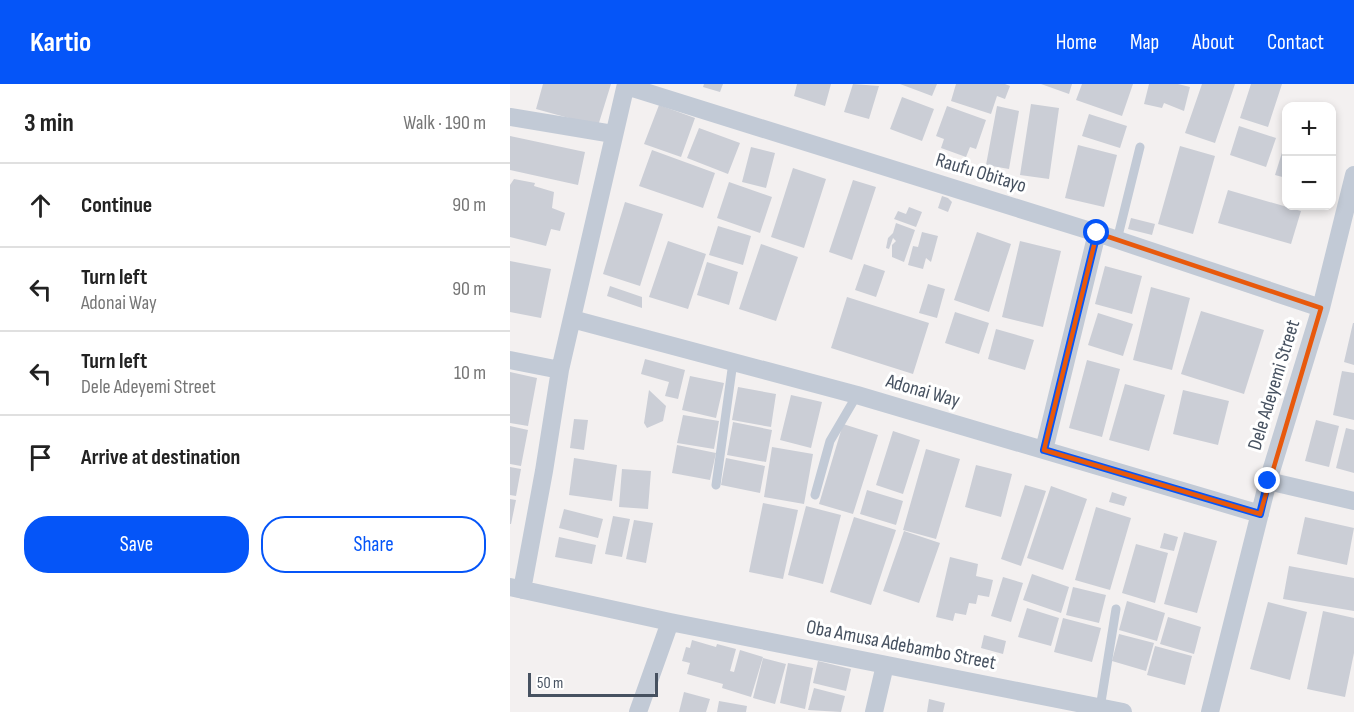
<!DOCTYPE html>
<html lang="en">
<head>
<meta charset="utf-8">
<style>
	body { margin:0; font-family:"Sofia Sans Condensed",sans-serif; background:#f2f2f2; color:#222 }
	.controls { position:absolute; right:18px; top:18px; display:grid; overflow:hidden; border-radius:12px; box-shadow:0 3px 9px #0003 }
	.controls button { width:54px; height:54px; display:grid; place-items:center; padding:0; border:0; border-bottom:2px solid #e0e0e0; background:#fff; color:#222; font:30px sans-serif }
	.scale { position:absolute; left:18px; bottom:15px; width:130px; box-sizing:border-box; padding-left:6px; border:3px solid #465160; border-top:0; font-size:16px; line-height:21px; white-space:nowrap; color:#465160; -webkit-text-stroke:4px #fff; paint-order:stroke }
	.stop { position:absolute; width:18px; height:18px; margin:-14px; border:4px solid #0555f8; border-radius:50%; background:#fff }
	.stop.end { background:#0555f8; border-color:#fff; box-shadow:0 2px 6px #0008 }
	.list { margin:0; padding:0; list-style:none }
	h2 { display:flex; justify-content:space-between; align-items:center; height:78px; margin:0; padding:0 24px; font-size:26px }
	h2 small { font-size:20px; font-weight:400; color:#767676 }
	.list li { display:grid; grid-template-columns:39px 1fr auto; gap:18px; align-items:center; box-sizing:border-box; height:84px; padding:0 24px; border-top:2px solid #e0e0e0 }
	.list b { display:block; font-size:22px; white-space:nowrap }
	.list p { margin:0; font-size:20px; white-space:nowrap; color:#767676 }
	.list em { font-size:20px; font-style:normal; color:#767676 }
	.actions { display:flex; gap:12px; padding:18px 24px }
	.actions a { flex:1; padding:14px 0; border:2px solid #0555f8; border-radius:24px; text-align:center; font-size:21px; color:#0555f8 }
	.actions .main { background:#0555f8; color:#fff }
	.icon { flex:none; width:33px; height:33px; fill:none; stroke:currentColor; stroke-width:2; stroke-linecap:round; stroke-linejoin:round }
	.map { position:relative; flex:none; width:844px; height:628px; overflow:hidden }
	header { display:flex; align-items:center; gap:36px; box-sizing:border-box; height:84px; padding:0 30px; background:#0555f8; color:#fff }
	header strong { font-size:28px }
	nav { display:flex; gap:33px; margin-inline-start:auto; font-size:21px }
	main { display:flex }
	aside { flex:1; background:#fff }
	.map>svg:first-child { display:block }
	.building { fill:#cbced6 }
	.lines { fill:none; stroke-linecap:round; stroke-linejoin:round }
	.lane { stroke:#c2cad6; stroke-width:9 }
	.street { stroke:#c2cad6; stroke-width:18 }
	.route { stroke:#0555f8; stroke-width:8 }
	.marked { fill:none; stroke:#e8590c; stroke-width:4.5; stroke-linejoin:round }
	.labels { text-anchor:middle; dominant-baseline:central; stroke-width:6; stroke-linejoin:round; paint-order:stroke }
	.street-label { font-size:20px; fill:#465160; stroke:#fff }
</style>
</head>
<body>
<header>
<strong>Kartio</strong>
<nav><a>Home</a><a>Map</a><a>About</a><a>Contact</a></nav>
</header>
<main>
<aside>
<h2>3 min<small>Walk · 190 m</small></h2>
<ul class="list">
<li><svg class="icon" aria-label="ahead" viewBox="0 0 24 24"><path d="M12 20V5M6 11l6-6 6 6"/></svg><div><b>Continue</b></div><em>90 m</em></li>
<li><svg class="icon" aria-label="left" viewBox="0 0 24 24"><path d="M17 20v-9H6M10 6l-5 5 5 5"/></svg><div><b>Turn left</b><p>Adonai Way</p></div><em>90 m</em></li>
<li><svg class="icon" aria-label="left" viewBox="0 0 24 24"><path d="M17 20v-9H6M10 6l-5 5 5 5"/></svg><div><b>Turn left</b><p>Dele Adeyemi Street</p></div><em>10 m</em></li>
<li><svg class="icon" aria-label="arrive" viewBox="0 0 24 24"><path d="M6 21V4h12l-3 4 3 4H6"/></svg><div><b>Arrive at destination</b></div></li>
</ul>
<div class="actions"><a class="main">Save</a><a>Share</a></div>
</aside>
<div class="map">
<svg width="844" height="628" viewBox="0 0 844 628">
	<rect width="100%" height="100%" fill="#f3f0f0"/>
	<path class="building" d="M33 0H101L88 42 26 25Z
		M194 0H213L210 8 193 3Z
		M287 0H321L315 22 284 12Z
		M343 0 369 2 359 35 334 28Z
		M390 0H427L422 12Z
		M446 0H495L500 2 495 15 487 12 481 30 441 17Z
		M531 0H562L559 10Z
		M572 0H623L612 32 566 16Z
		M639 0H668L680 3 674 27 654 19 652 24 634 20Z
		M692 0H725L705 59 675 49Z
		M741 0H772L758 43 730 34Z
		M392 13 424 25 412 57 380 45Z
		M521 20 549 24 539 95 510 91Z
		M149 21 185 34 171 73 134 60Z
		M437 22 476 36 466 65 460 63 456 73 431 64 434 55 426 52Z
		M487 22 509 27 499 85 476 81Z
		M579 30 617 42 610 64 572 52Z
		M729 42 766 54 756 83 720 71Z
		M189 44 230 59 218 90 177 74Z
		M0 52 75 68 68 101 0 86Z
		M775 59 776 60V94L765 91Z
		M568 61 607 71 594 123 555 114Z
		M670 62 705 72 683 150 648 140Z
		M241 63 265 69 256 104 232 98Z
		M142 66 205 89 193 124 129 102Z
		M283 84 316 95 294 164 261 153Z
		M4 95 25 99 24 102 44 108 42 124 55 129 50 147 41 145 36 162 0 153V101Z
		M343 96 366 103 342 176 319 168Z
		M219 98 262 113 250 149 207 134Z
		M718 106 791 127 781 160 708 139Z
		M432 112 438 114 442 118 438 128 428 124Z
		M115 118 153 130 130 202 93 190Z
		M399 123 412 128 406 143 384 135 388 127 396 130Z
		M621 134 645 140 642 151 618 145Z
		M386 139 405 146 394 178 382 173V161L386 157 383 154 379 165 376 164 378 154 383 149Z
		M208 142 241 152 233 181 199 171Z
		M412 148 428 152 421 178 416 174 413 185 398 181 403 162 408 163Z
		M467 148 501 160 479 228 444 216Z
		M158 157 196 170 178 225 139 213Z
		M510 157 551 167 533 243 492 233Z
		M251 160 288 173 266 237 229 225Z
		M0 177 41 185 31 234 0 228Z
		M197 178 228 188 219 221 187 211Z
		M354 180 375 187 366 213 345 206Z
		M595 182 632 192 622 230 585 220Z
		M418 200 435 205 427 234 409 229Z
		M100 202 132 213V224L97 212Z
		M641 203 680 214 662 286 623 276Z
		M337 213 419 239 403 290 321 264Z
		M691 227 754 246 734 310 671 290Z
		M445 228 479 239 469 270 435 259Z
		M588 229 623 240 613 272 578 261Z
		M843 239H844V281L834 278Z
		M486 245 524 256 515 286 478 275Z
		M135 275 175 286 168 315 155 312 159 298 131 290Z
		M577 276 610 285 592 353 559 344Z
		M832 287 844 289V336L823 331Z
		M0 288 27 294 18 342 0 339Z
		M180 292 214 299 206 334 172 326Z
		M615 300 655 311 639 367 599 356Z
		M228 303 266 310 261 343 222 336Z
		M139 306 156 322 153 337 137 344 134 339Z
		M673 306 719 317 708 361 663 350Z
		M281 311 312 318 301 364 270 356Z
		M173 331 209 337 204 365 167 359Z
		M64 335 78 336 74 366 60 364Z
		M806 336 829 342 819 383 795 377Z
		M223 338 262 346 256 378 217 371Z
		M333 340 368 351 343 430 309 420Z
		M0 342 18 346 11 382 0 380Z
		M836 344 844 346V389L826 384Z
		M383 347 410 356 393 410 366 401Z
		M167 361 206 369 200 396 162 389Z
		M262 363 303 370 294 420 254 413Z
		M416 365 450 375 426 455 393 446Z
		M64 374 107 381 102 417 59 411Z
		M216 374 255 382 250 409 211 401Z
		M466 381 502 390 491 433 455 423Z
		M0 383 11 385 6 412 0 411Z
		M112 385 141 387 138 425 109 423Z
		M515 401 536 407 511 482 491 475Z
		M541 402 577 415 553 486 517 474Z
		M357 406 393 417 386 441 350 430Z
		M602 408 617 413 614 422 599 418Z
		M0 415 6 416 1 440H0Z
		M253 419 288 426 273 495 239 488Z
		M296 422 331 431 313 500 278 491Z
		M586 423 621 434 600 506 565 496Z
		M54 425 93 435 88 454 49 444Z
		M103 432 120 435 112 473 95 470Z
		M344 433 386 446 361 521 320 508Z
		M795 433 844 444 837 481 787 470Z
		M124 436 143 439 136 479 116 475Z
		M394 447 430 459 409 519 373 507Z
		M674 448 707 457 687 529 654 520Z
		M654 449 668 453 664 467 650 464Z
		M49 453 86 461 82 480 45 473Z
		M626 460 658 469 645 519 612 509Z
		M440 473 468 480 466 492 483 496 479 513 468 511 466 520 459 519 456 531 445 529 443 537 426 533Z
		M779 482 844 494V527L773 515Z
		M522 490 559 503 551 529 513 516Z
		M493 493 513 499 501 538 481 532Z
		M563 503 596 511 589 539 556 531Z
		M617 517 655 529 647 557 609 546Z
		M758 518 797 528 780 596 740 585Z
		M517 524 549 534 541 562 508 553Z
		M813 527 844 534V569L835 613 797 605Z
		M658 533 691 543 684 570 650 560Z
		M553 534 591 544 582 578 544 568Z
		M609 550 644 559 636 587 602 577Z
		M474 551 496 557 493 570 471 564Z
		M182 556 206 563 207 560 226 565 220 587 224 588 230 566 253 573 241 613 212 604 213 600 177 590 180 579 172 577 176 563 180 564Z
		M645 562 682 572 675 601 637 591Z
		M253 574 276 580 265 620 243 614Z
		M308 577 341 585 336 607 303 599Z
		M278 579 303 584 295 625 270 619Z
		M304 604 335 612 331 628 298 626Z
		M174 608 200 615 196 628H169Z
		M419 615 435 619 433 628H417Z
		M209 617 237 622 236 628H207Z"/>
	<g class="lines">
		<path class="lane" d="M607 156 630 63
			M206 401 223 278
			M305 411 320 357 347 311
			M590 624 606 525"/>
		<path class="street" d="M116 2 587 149 811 224
			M0 33 103 50
			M62 235 347 311 750 430
			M0 276 50 286
			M534 366 587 149
			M758 397 844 417
			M0 503 160 538 613 628
			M12 506 34 387 50 286 116 0
			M128 628 160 538
			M364 628 375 581
			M700 628 758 397 811 224 844 91"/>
	</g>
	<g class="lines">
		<path class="route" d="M587 149 534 366 750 430 758 397"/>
	</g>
	<path class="marked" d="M587 149 811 224 750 430 534 366Z"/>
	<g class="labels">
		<g class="street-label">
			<text transform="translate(471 89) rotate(17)">Raufu Obitayo</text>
			<text transform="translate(764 301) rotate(-73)">Dele Adeyemi Street</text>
			<text transform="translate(413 307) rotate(16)">Adonai Way</text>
			<text transform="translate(391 561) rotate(11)">Oba Amusa Adebambo Street</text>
		</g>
	</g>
</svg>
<div class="controls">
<button>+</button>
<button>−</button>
</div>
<div class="scale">50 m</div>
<div class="stop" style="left:587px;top:149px"></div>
<div class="stop end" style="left:758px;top:397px"></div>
</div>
</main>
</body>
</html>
